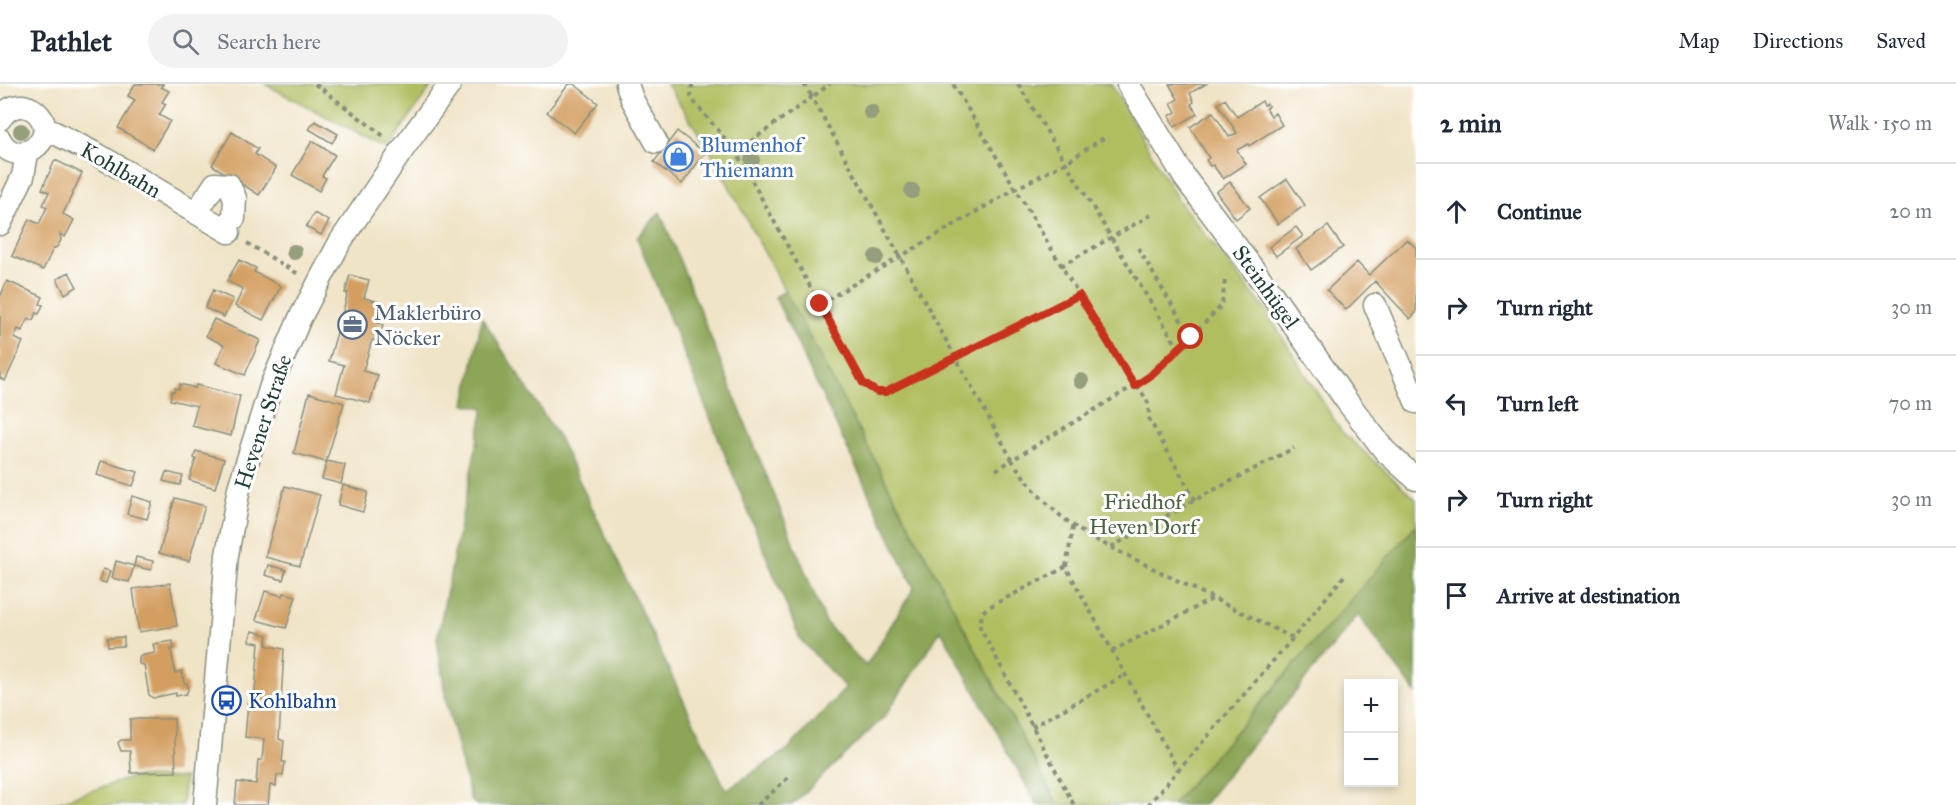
<!DOCTYPE html>
<html lang="en">
<head>
<meta charset="utf-8">
<style>
	body { margin:0; font-family:"IM FELL Great Primer",serif; background:#f2f2f3; color:#1f2937 }
	.controls { position:absolute; right:18px; bottom:18px; display:grid; overflow:hidden; border-radius:0px; box-shadow:0 3px 9px #0003 }
	.controls button { width:54px; height:54px; display:grid; place-items:center; padding:0; border:0; border-bottom:2px solid #e0e1e3; background:#fff; color:#1f2937; font:30px sans-serif }
	.stop { position:absolute; width:18px; height:18px; margin:-14px; border:4px solid #c8321e; border-radius:50%; background:#fff }
	.stop.end { background:#c8321e; border-color:#fff; box-shadow:0 2px 6px #0008 }
	.list { margin:0; padding:0; list-style:none }
	h2 { display:flex; justify-content:space-between; align-items:center; height:78px; margin:0; padding:0 24px; font-size:26px }
	h2 small { font-size:20px; font-weight:400; color:#747a83 }
	.list li { display:grid; grid-template-columns:39px 1fr auto; gap:18px; align-items:center; box-sizing:border-box; height:96px; padding:0 24px; border-top:2px solid #e0e1e3 }
	.list b { display:block; font-size:22px; white-space:nowrap }
	.list em { font-size:20px; font-style:normal; color:#747a83 }
	.icon { flex:none; width:33px; height:33px; fill:none; stroke:currentColor; stroke-width:2; stroke-linecap:round; stroke-linejoin:round }
	.map { position:relative; flex:none; width:1416px; height:721px; overflow:hidden }
	header { display:flex; align-items:center; gap:36px; box-sizing:border-box; height:84px; padding:0 30px; background:#fff; border-bottom:2px solid #e0e1e3 }
	header strong { font-size:28px }
	nav { display:flex; gap:33px; margin-inline-start:auto; font-size:21px }
	.search { width:420px; height:54px; background:#f2f2f3; display:flex; align-items:center; gap:15px; box-sizing:border-box; padding:0 21px; border-radius:33px; color:#747a83; font-size:22px }
	main { display:flex }
	aside { flex:1; background:#fff }
	.map>svg:first-child { display:block }
	.green { fill:#b1be60; stroke:#687e4a; stroke-width:1.5 }
	.forest { fill:#8ca556; stroke:#567145; stroke-width:1.5 }
	.building { fill:#d39f61 }
	.lines { fill:none; stroke-linecap:round; stroke-linejoin:round }
	.minor-casing { stroke:#88907e; stroke-width:25 }
	.path { stroke:#88907e; stroke-width:4; stroke-dasharray:4.5 4.5; stroke-linecap:butt }
	.minor { stroke:#fff; stroke-width:22 }
	.tree { fill:#959e7d }
	.route { stroke:#c8321e; stroke-width:8 }
	.labels { text-anchor:middle; dominant-baseline:central; stroke-width:6; stroke-linejoin:round; paint-order:stroke }
	.shop-label { font-size:22px; fill:#366cbe; stroke:#fff; text-anchor:start }
	.street-label { font-size:22px; fill:#1f3d34; stroke:#fff }
	.service-label { font-size:22px; fill:#4e5e75; stroke:#fff; text-anchor:start }
	.park-label { font-size:22px; fill:#4b6441; stroke:#fff }
	.transit-label { font-size:22px; fill:#164399; stroke:#fff; text-anchor:start }
</style>
</head>
<body>
<header>
<strong>Pathlet</strong>
<div class="search"><svg class="icon" aria-label="search" viewBox="0 0 24 24"><circle cx="10" cy="10" r="6"/><path d="M15 15l6 6"/></svg>Search here</div>
<nav><a>Map</a><a>Directions</a><a>Saved</a></nav>
</header>
<main>
<div class="map">
<svg width="1416" height="721" viewBox="0 0 1416 721">
	<rect width="100%" height="100%" fill="#fff"/>
	<filter id="ink" filterUnits="userSpaceOnUse"><feTurbulence type="fractalNoise" baseFrequency=".0167" numOctaves="2"/><feDisplacementMap in="SourceGraphic" scale="12" xChannelSelector="R" yChannelSelector="G"/><feConvolveMatrix kernelMatrix="1 2 1 2 8 2 1 2 1" color-interpolation-filters="sRGB"/></filter>
	<filter id="wash" filterUnits="userSpaceOnUse"><feTurbulence type="fractalNoise" baseFrequency=".008" numOctaves="4" result="noise"/><feDisplacementMap in="SourceGraphic" scale="24" xChannelSelector="R" yChannelSelector="G"/><feGaussianBlur stdDeviation="1.35" result="paint"/><feColorMatrix in="noise" values="0 0 0 0 0 0 0 0 0 0 0 0 0 0 0 0 0 1.4 0 .05"/><feComposite in="paint" operator="in"/></filter>
	<g filter="url(#wash)">
		<rect width="100%" height="100%" fill="#f0e4c7"/>
		<path class="green" d="M265 0H433L387 65Z
			M667 0H1111L1178 116 1265 225 1341 347 1416 415V441L1172 721H1058L712 70Z
			M133 693 185 694 182 721H48Z"/>
		<path class="forest" d="M660 128 826 539 866 582 914 504 775 213 785 207 1058 721H1037L941 546 885 632 792 721H478L471 717 446 617 437 555 484 324 465 320 482 234 559 354 726 706 787 666 846 604 800 555 637 154Z
			M1416 441V609L1358 531 1203 721H1172Z"/>
		<g id="blocks">
			<path class="building" d="M135 0H163L161 3 169 7 162 18 166 20 159 31 170 37 153 65 118 44 135 16 128 12Z
				M569 0H574L598 19 574 49 547 28Z
				M1169 0H1206L1190 9 1194 18 1191 20 1197 30 1175 43 1169 32 1176 28 1171 19 1178 15Z
				M1225 15 1237 33 1262 17 1264 21 1267 20 1269 22 1266 24 1271 32 1275 29 1282 41 1249 62 1248 60 1237 66 1246 80 1223 95 1213 81 1210 82 1206 76 1209 74 1190 43 1213 28 1229 53 1237 49 1218 20Z
				M315 37 338 50 332 59 309 45Z
				M677 47 705 69 682 100 654 78Z
				M232 48 258 65 255 70 276 84 259 111 212 81Z
				M312 57 335 71 322 92 326 94 319 107 292 91Z
				M55 76 82 89 63 130 74 136 65 153 60 150 61 156 57 163 53 165 43 186 12 172 29 135 39 140 47 123 43 121 49 108 42 105Z
				M1287 95 1305 121 1278 140 1260 114Z
				M1230 98 1250 124 1236 135 1216 108Z
				M314 129 329 137 321 151 306 143Z
				M1328 142 1343 163 1311 186 1296 165Z
				M1296 143 1303 152 1276 172 1269 163Z
				M1407 155 1416 164V229L1410 235 1375 197 1346 226 1327 206 1357 178 1369 191Z
				M239 176 256 184 254 188 281 202 263 236 235 222 243 205 227 197Z
				M69 188 77 203 65 210 57 195Z
				M350 191 369 196 364 214 383 219 378 239 383 241 379 257 372 256 363 287 378 291 370 319 336 310 344 281 329 277 348 209H345Z
				M7 197 43 213 40 220 43 221 39 230 36 229 33 236 28 234 22 247 18 245 14 254 23 258 5 297 0 294V213Z
				M213 206 233 215 224 233 205 224Z
				M214 235 260 256 245 291 216 279 224 261 206 252Z
				M180 300 195 304 196 301 240 312 231 352 192 342 197 322 170 316 172 307H175V304L179 305Z
				M309 309 344 319 326 378 294 369Z
				M196 367 224 375 215 404 189 396 196 375 194 374Z
				M101 377 138 388 133 402 97 391Z
				M327 377 345 381 341 400 322 395Z
				M166 388 183 392 180 401 163 397Z
				M343 401 368 408 363 428 338 421Z
				M285 402 320 411 300 482 265 473Z
				M132 412 152 418 147 435 127 430Z
				M175 414 205 422 189 477 159 469Z
				M136 473 153 477 151 486 134 482Z
				M116 477 134 482 129 498 112 494Z
				M268 481 286 486 283 496 265 491Z
				M103 485 110 487 106 499 99 497Z
				M170 499 177 542 139 548 133 505Z
				M265 507 283 512 284 509 296 512 286 544 256 536Z
				M252 547 268 551 266 561 284 565 279 655 284 657 282 678H285L283 691H277L276 702 270 701 268 721H235L237 698 256 700 258 676H262L264 655 245 653 248 619H254L259 559 249 557Z
				M124 553V562L108 563 107 554Z
				M173 557 174 565H171L175 589 182 587 184 599H187L188 606 186 610 176 612V609L153 614 149 611 144 581 139 580V575L140 572 155 569 153 560Z
				M130 635H174L176 688 131 689 130 667H121L118 659 121 656H130Z"/>
		</g>
	</g>
	<g filter="url(#ink)">
		<use href="#blocks" fill-opacity="0" stroke="#88907e" stroke-width="1.5"/>
		<g class="lines">
			<defs>
				<path id="minor" d="M627 0 632 15 656 58
					M1128 0 1185 94 1271 209 1346 316 1385 367 1416 395
					M0 35C5 27 13 21 23 22 29 23 35 26 39 31 60 56 16 87 0 56
					M45 44 98 71 229 148
					M196 129 215 100 229 101 235 114 234 134 222 144
					M0 140 23 92 27 69
					M1375 221 1416 318
					M205 721 227 471 239 404 271 302 300 234 340 158 403 65 450 0"/>
			</defs>
			<use href="#minor" class="minor-casing"/>
			<path class="path" d="M315 0 385 53
				M692 0 691 13 695 19 736 68 863 299C870 306 876 308 886 308L1079 211
				M804 0 812 13 830 0
				M1018 0 1179 265
				M736 68 812 13 1012 376 1135 301 1079 211 953 0
				M247 159 300 191
				M1138 164 1191 253
				M1061 182 1151 131
				M0 210 1 211
				M820 220 1015 105 1065 79 1105 53
				M996 386 1012 376C1033 409 1059 434 1092 454L1293 554
				M1195 416 1148 333C1151 318 1145 312 1135 301L1150 292 1179 265 1222 221 1225 195
				M1073 443 1066 483 1178 686
				M1111 463 1195 416 1294 364
				M1066 483 987 524 982 529 980 543 1074 721
				M1112 567 1212 515
				M1032 643 1125 591
				M758 721 789 693
				M1148 721 1293 554 1344 492"/>
			<use href="#minor" class="minor"/>
		</g>
		<g class="tree">
			<circle cx="871" cy="28" r="8"/>
			<circle cx="21" cy="47" r="8"/>
			<circle cx="752" cy="76" r="8"/>
			<circle cx="912" cy="107" r="8"/>
			<circle cx="294" cy="168" r="8"/>
			<circle cx="876" cy="173" r="8"/>
			<circle cx="1081" cy="297" r="8"/>
		</g>
	</g>
	<g class="lines" filter="url(#ink)">
		<path class="route" d="M820 220 863 299 877 308H886L1079 211 1135 302 1150 292 1191 253"/>
	</g>
	<defs>
		<symbol id="shop-ring" viewBox="-11 -11 22 22"><circle r="9.5" fill="#fff" stroke="#3f7fe0" stroke-width="1.5"/><path d="M-5-2.5h2.3a2.7 3.5 0 0 1 5.4 0H5L5.5 6h-11ZM-1.5-2.5h3a1.5 2.3 0 0 0-3 0Z" fill="#3f7fe0"/></symbol>
		<symbol id="office-ring" viewBox="-11 -11 22 22"><circle r="9.5" fill="#fff" stroke="#5c6f8a" stroke-width="1.5"/><path d="M-6-3h4V-5.5h4V-3h4V5H-6ZM-1-4.5V-3h2v-1.5ZM-6 0V1H6V0Z" fill="#5c6f8a"/></symbol>
		<symbol id="bus-ring" viewBox="-11 -11 22 22"><circle r="9.5" fill="#fff" stroke="#1a4fb4" stroke-width="1.5"/><path d="M-5-6H5V4H4V6H2V4H-2V6H-4V4H-5ZM-3.5-4V0h7V-4ZM-3.5 1.2v1.5H-2V1.2ZM2 1.2v1.5H3.5V1.2Z" fill="#1a4fb4"/></symbol>
	</defs>
	<g fill-rule="evenodd">
		<use href="#shop-ring" x="662" y="56" width="33" height="33"/>
		<use href="#office-ring" x="336" y="224" width="33" height="33"/>
		<use href="#bus-ring" x="210" y="600" width="33" height="33"/>
	</g>
	<g class="labels">
		<g class="shop-label">
			<text x="700" y="60">Blumenhof<tspan x="700" dy="25">Thiemann</tspan></text>
		</g>
		<g class="street-label">
			<text transform="translate(121 86) rotate(30)">Kohlbahn</text>
			<text transform="translate(1266 203) rotate(54)">Steinhügel</text>
			<text transform="translate(263 338) rotate(-72)">Hevener Straße</text>
		</g>
		<g class="service-label">
			<text x="374" y="228">Maklerbüro<tspan x="374" dy="25">Nöcker</tspan></text>
		</g>
		<g class="park-label">
			<text x="1143" y="417">Friedhof<tspan x="1143" dy="25">Heven Dorf</tspan></text>
		</g>
		<g class="transit-label">
			<text x="248" y="616">Kohlbahn</text>
		</g>
	</g>
</svg>
<div class="controls">
<button>+</button>
<button>−</button>
</div>
<div class="stop" style="left:1191px;top:253px"></div>
<div class="stop end" style="left:820px;top:220px"></div>
</div>
<aside>
<h2>2 min<small>Walk · 150 m</small></h2>
<ul class="list">
<li><svg class="icon" aria-label="ahead" viewBox="0 0 24 24"><path d="M12 20V5M6 11l6-6 6 6"/></svg><div><b>Continue</b></div><em>20 m</em></li>
<li><svg class="icon" aria-label="right" viewBox="0 0 24 24"><path d="M7 20v-9h11M14 6l5 5-5 5"/></svg><div><b>Turn right</b></div><em>30 m</em></li>
<li><svg class="icon" aria-label="left" viewBox="0 0 24 24"><path d="M17 20v-9H6M10 6l-5 5 5 5"/></svg><div><b>Turn left</b></div><em>70 m</em></li>
<li><svg class="icon" aria-label="right" viewBox="0 0 24 24"><path d="M7 20v-9h11M14 6l5 5-5 5"/></svg><div><b>Turn right</b></div><em>30 m</em></li>
<li><svg class="icon" aria-label="arrive" viewBox="0 0 24 24"><path d="M6 21V4h12l-3 4 3 4H6"/></svg><div><b>Arrive at destination</b></div></li>
</ul>
</aside>
</main>
</body>
</html>
